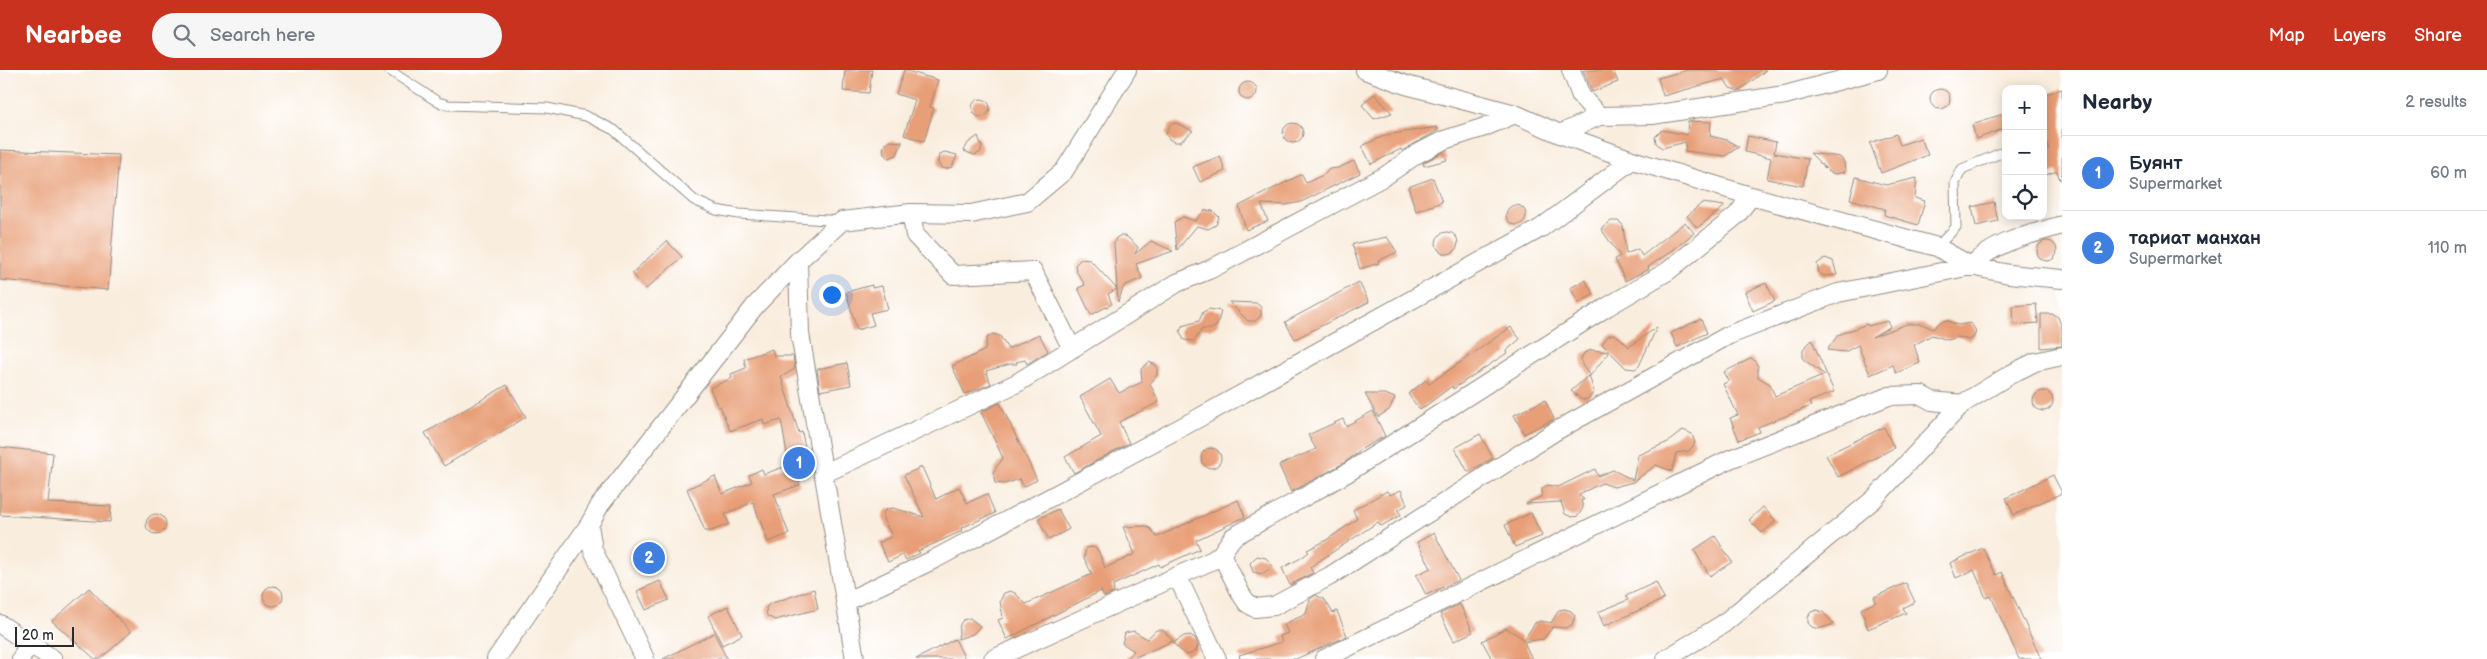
<!DOCTYPE html>
<html lang="en">
<head>
<meta charset="utf-8">
<style>
	body { margin:0; font-family:"Balsamiq Sans",sans-serif; background:#f6f6f7; color:#1f2937 }
	.controls { position:absolute; right:15px; top:15px; display:grid; overflow:hidden; border-radius:10px; box-shadow:0 2px 12px #0003 }
	.controls button { width:45px; height:45px; display:grid; place-items:center; padding:0; border:0; border-bottom:1px solid #e0e1e3; background:#fff; color:#1f2937; font:25px sans-serif }
	.scale { position:absolute; left:15px; bottom:12px; width:59px; box-sizing:border-box; padding-left:5px; border:2px solid #2b2b2b; border-top:0; font-size:14px; line-height:18px; white-space:nowrap; color:#2b2b2b; -webkit-text-stroke:4px #fff; paint-order:stroke }
	.you { position:absolute; left:831px; top:224px; width:18px; height:18px; margin:-12px; border:4px solid #fff; border-radius:50%; background:#1a73e8; box-shadow:0 0 0 8px #1a73e833 }
	.badge { display:grid; place-items:center; width:32px; height:32px; border-radius:50%; background:#c8321e; color:#fff; font-size:16px; font-weight:700 }
	.pin { position:absolute; translate:-50% -50%; border:2px solid #fff; box-shadow:0 1px 5px #0006 }
	.list { margin:0; padding:0; list-style:none }
	h2 { display:flex; justify-content:space-between; align-items:center; height:65px; margin:0; padding:0 20px; font-size:21px }
	h2 small { font-size:16px; font-weight:400; color:#747a83 }
	.list li { display:grid; grid-template-columns:32px 1fr auto; gap:15px; align-items:center; box-sizing:border-box; height:75px; padding:0 20px; border-top:1px solid #e0e1e3 }
	.list b { display:block; font-size:19px; white-space:nowrap }
	.list p { margin:0; font-size:16px; white-space:nowrap; color:#747a83 }
	.list em { font-size:16px; font-style:normal; color:#747a83 }
	.icon { flex:none; width:28px; height:28px; fill:none; stroke:currentColor; stroke-width:2; stroke-linecap:round; stroke-linejoin:round }
	.map { position:relative; flex:none; width:2062px; height:589px; overflow:hidden }
	header { display:flex; align-items:center; gap:30px; box-sizing:border-box; height:70px; padding:0 25px; background:#c8321e; color:#fff }
	header strong { font-size:24px }
	nav { display:flex; gap:28px; margin-inline-start:auto; font-size:18px }
	.search { width:350px; height:45px; background:#f6f6f7; display:flex; align-items:center; gap:12px; box-sizing:border-box; padding:0 18px; border-radius:28px; color:#747a83; font-size:19px }
	main { display:flex }
	aside { flex:1; background:#fff }
	.map>svg:first-child { display:block }
	.building { fill:#e89e76 }
	.lines { fill:none; stroke-linecap:round; stroke-linejoin:round }
	.service-casing { stroke:#928c84; stroke-width:11 }
	.minor-casing { stroke:#928c84; stroke-width:20 }
	.service { stroke:#fff; stroke-width:9 }
	.minor { stroke:#fff; stroke-width:18 }
</style>
</head>
<body>
<header>
<strong>Nearbee</strong>
<div class="search"><svg class="icon" aria-label="search" viewBox="0 0 24 24"><circle cx="10" cy="10" r="6"/><path d="M15 15l6 6"/></svg>Search here</div>
<nav><a>Map</a><a>Layers</a><a>Share</a></nav>
</header>
<main>
<div class="map">
<svg width="2062" height="589" viewBox="0 0 2062 589">
	<rect width="100%" height="100%" fill="#fff"/>
	<filter id="ink" filterUnits="userSpaceOnUse"><feTurbulence type="fractalNoise" baseFrequency=".02" numOctaves="2"/><feDisplacementMap in="SourceGraphic" scale="10" xChannelSelector="R" yChannelSelector="G"/><feConvolveMatrix kernelMatrix="1 2 1 2 8 2 1 2 1" color-interpolation-filters="sRGB"/></filter>
	<filter id="wash" filterUnits="userSpaceOnUse"><feTurbulence type="fractalNoise" baseFrequency=".0096" numOctaves="4" result="noise"/><feDisplacementMap in="SourceGraphic" scale="20" xChannelSelector="R" yChannelSelector="G"/><feGaussianBlur stdDeviation="1.12" result="paint"/><feColorMatrix in="noise" values="0 0 0 0 0 0 0 0 0 0 0 0 0 0 0 0 0 1.4 0 .05"/><feComposite in="paint" operator="in"/></filter>
	<g filter="url(#wash)">
		<rect width="100%" height="100%" fill="#f9edde"/>
		<g id="blocks">
			<path class="building" d="M845 0H872L869 23 843 21Z
				M904 0 938 10 930 37 934 38 924 71 904 65 915 30 896 24Z
				M1583 0H1613L1618 12 1592 22Z
				M1688 0H1766L1739 21 1730 18 1724 9 1663 26 1658 8Z
				M1239 21a9 9 0 1 1 18 0a9 9 0 1 1-18 0Z
				M2062 19V110H2060L2057 101 2043 106V81L2049 79 2043 64V25Z
				M1930 29a10 10 0 1 1 20 0a10 10 0 1 1-20 0Z
				M1374 24 1392 43 1374 49 1362 35Z
				M972 38a9 9 0 1 1 18 0a9 9 0 1 1-18 0Z
				M2006 43V58L1976 69 1972 54Z
				M1688 51 1711 52 1710 66 1727 70 1739 77 1725 86 1685 81 1686 72 1662 78 1656 73 1655 67 1662 60 1687 65Z
				M1283 63a10 10 0 1 1 20 0a10 10 0 1 1-20 0Z
				M1176 53 1193 61 1180 72H1175L1169 69 1166 64 1170 55Z
				M1437 57 1438 60 1402 81 1401 79 1371 94 1362 76 1386 65Z
				M1896 64 1900 75 1921 68 1928 85 1881 103 1870 73Z
				M978 66 982 77 980 83 974 85 964 81 968 73Z
				M1748 66 1776 72 1774 83 1808 89 1803 116 1767 109 1771 88 1745 82Z
				M890 71 902 72 897 85 889 88 884 84 883 79 885 74Z
				M0 80 119 85 108 220 0 210Z
				M945 82 957 85 952 97 946 99 941 98 938 93 939 84Z
				M1443 82 1447 90 1424 96 1423 93Z
				M1810 83 1840 87 1844 92 1845 102 1835 104 1829 102Z
				M1220 86 1225 101 1200 112 1193 97Z
				M1354 91 1360 103 1301 132 1286 135 1261 134 1268 151 1246 160 1239 136 1302 104 1306 113 1325 104 1329 99 1338 98Z
				M1856 107 1886 115 1917 108 1915 128 1925 131 1918 155 1884 145 1885 139 1850 129Z
				M1433 108 1442 132 1416 141 1408 117Z
				M1994 132 1998 151 1976 156 1972 137Z
				M1702 133 1725 136 1697 158 1687 146Z
				M1506 145a10 10 0 1 1 20 0a10 10 0 1 1-20 0Z
				M1205 140 1213 141 1219 147 1216 155 1208 159 1197 156 1177 180 1174 152 1183 147 1195 151Z
				M1611 151H1618L1623 155 1626 184 1638 179 1642 186 1685 152 1694 163 1673 180 1648 197 1649 199 1625 211 1615 189 1620 186 1601 159Z
				M1436 173a11 11 0 1 1 22 0a11 11 0 1 1-22 0Z
				M1121 165 1127 167 1138 177 1135 184 1151 171 1173 181 1136 194 1142 208 1124 216 1118 232 1117 219 1108 224 1112 234 1091 245 1078 218 1085 215 1076 201 1075 195 1081 189 1090 190 1117 219 1114 173 1116 168Z
				M1387 167 1397 182 1378 191 1379 193 1360 199 1352 174Z
				M2037 181a10 10 0 1 1 20 0a10 10 0 1 1-20 0Z
				M667 171 682 187 646 219 632 203Z
				M1825 188 1833 191 1837 205 1824 206 1819 203 1817 194Z
				M1585 210 1594 224 1579 233 1570 218Z
				M1359 212 1369 232 1295 269 1285 252Z
				M1766 213 1775 231 1753 241 1745 222Z
				M872 215V218L882 216 888 239 870 243 874 255 857 260 846 222Z
				M1229 232 1256 233 1261 237V246L1255 251H1248Z
				M2036 234 2038 253 2014 255 2013 236Z
				M1209 239 1221 241 1217 256 1211 259H1202L1194 271 1184 270 1180 262 1182 256 1199 251 1203 242Z
				M2041 244H2052L2058 247 2062 258V276L2041 278Z
				M1701 249 1707 263 1677 277 1671 263Z
				M1946 250 1958 255 1971 253 1976 261 1974 267 1969 270 1958 267 1948 270 1932 265 1914 275 1920 293 1896 303 1893 295 1870 305 1858 275 1845 282 1827 280 1838 265 1867 254 1868 256 1888 251 1890 257 1872 267 1907 254H1922L1933 259 1940 252Z
				M1511 257 1520 269 1506 281 1507 283 1453 319 1452 316 1420 340 1408 324 1426 310 1429 314Z
				M1657 257 1639 296 1635 299 1626 298 1602 274 1608 266 1613 264 1619 267 1629 277Z
				M993 264 1000 266 1008 279 1039 264 1048 281 1027 294 1025 290 1016 292 1017 294H1010L986 301 991 314 965 324 952 296 985 280 987 268Z
				M1812 270 1834 322 1809 332 1811 336 1758 357 1760 362 1739 370 1730 348 1738 345 1723 314 1729 311 1724 302 1752 288 1758 296V307L1770 314 1775 326 1825 305 1803 289V279Z
				M772 279 774 286H793L795 299 781 307 799 363 802 362 810 404 796 406 800 415 774 424 789 464 768 472 753 432 725 444 729 454 711 461H705L687 419 715 406 722 424 752 412 749 405 762 399 764 404 789 395 781 350 764 355 763 349 730 361 720 336 718 337 710 318 732 308 731 304 746 298 744 289Z
				M1591 280 1609 282 1590 306 1582 295 1581 289 1584 283Z
				M1149 292 1156 295 1157 299V305L1150 314 1159 332 1119 352 1129 373 1074 403 1065 387 1101 366 1080 327 1110 309 1119 323 1142 312 1141 299Z
				M847 293 851 315 820 321 817 299Z
				M1589 305 1594 322 1588 329 1582 330 1571 321Z
				M507 315 526 347 444 396 425 363Z
				M2033 331a10 10 0 1 1 20 0a10 10 0 1 1-20 0Z
				M1365 324H1385L1395 328 1389 340 1378 347Z
				M1545 330 1554 349 1524 364 1514 345Z
				M1000 333 1037 410 1023 417 1020 409 1004 414 995 413 993 402 1003 388 981 342Z
				M1373 341 1385 366 1358 381V383L1342 394 1291 422 1279 395 1316 379 1308 365 1343 349 1346 356Z
				M1884 357 1894 378 1838 407 1826 385Z
				M1683 360 1692 364 1695 373 1689 381 1676 383 1672 401 1656 395 1633 412 1614 417 1602 413 1579 424 1584 430H1581L1583 438 1578 446 1572 447 1565 444 1561 432 1526 434 1542 426V419L1547 415 1558 417 1595 399 1598 406 1613 400 1633 410 1638 385 1668 372Z
				M1480 364 1493 388 1468 402 1455 378Z
				M0 377 53 383 48 433 111 436 110 452 0 445Z
				M1201 388a10 10 0 1 1 20 0a10 10 0 1 1-20 0Z
				M922 397 936 429 959 417 967 433 987 424 995 443 961 458 962 461 918 481 920 483 906 490 903 485 888 492 879 473 892 466 883 449V443L887 439 893 438 924 447 904 405Z
				M2053 405 2062 423 2014 445 2006 428Z
				M1401 420 1407 435 1398 440 1401 445 1381 456 1378 452 1310 497 1313 503 1290 515 1282 498 1301 488 1309 482 1307 480 1325 471 1357 449 1353 440 1387 421 1390 425Z
				M1238 430 1245 447 1196 470 1200 479 1160 497 1159 494 1113 515 1114 523 1104 527 1101 521 1007 569 998 550 1003 548 1000 531 1004 523 1010 521 1015 523 1026 534 1092 504 1084 488 1086 478 1093 477 1098 480 1105 498 1135 484 1123 457 1146 456 1151 459 1157 467Z
				M1763 437 1776 451 1762 463 1749 450Z
				M1058 439 1069 459 1049 470 1038 449Z
				M1531 443 1542 466 1515 477 1505 455Z
				M146 454a10 10 0 1 1 20 0a10 10 0 1 1-20 0Z
				M1434 463 1459 510 1426 525 1416 505 1431 498 1417 472Z
				M1715 466 1732 492 1710 506 1694 480Z
				M1983 478 1996 505 2002 502 2041 589H2019L1991 526 1986 528 1974 500 1956 508 1950 493Z
				M1257 486 1266 488 1273 497 1262 504 1253 502 1250 493Z
				M660 511 669 530 646 540 637 521Z
				M1656 512 1664 529 1604 556 1598 542 1628 530 1626 526Z
				M1906 513 1915 532 1903 538 1906 543 1868 559 1861 539 1876 532 1874 527Z
				M263 526a10 10 0 1 1 20 0a10 10 0 1 1-20 0Z
				M89 518 131 562 100 589H95L52 551Z
				M814 519 818 539 775 550 767 546 766 538 769 534Z
				M1316 525 1325 530 1333 543 1337 541 1347 566 1296 589H1240L1239 585 1282 572 1280 566 1288 563 1284 554 1306 544 1310 529Z
				M1460 534 1473 562 1454 571 1440 544Z
				M728 536 742 565 722 575 708 546Z
				M1565 539 1571 541 1575 546 1572 555 1566 558 1553 557 1543 569 1524 572 1532 589H1492L1482 571 1506 558 1521 567 1523 571 1535 553 1540 551 1551 553 1559 540Z
				M1817 540 1823 542 1834 554 1818 559 1812 557 1808 553V547L1811 542Z
				M970 548 980 556 973 564 958 569 960 554 963 550Z
				M1156 560H1163L1173 571 1131 589H1125L1134 581 1122 573 1125 563 1134 561 1147 569Z
				M714 563 727 589H663Z
				M1190 565 1195 568 1198 575 1196 581 1188 585 1182 582 1173 573 1184 566Z
				M955 569 965 589H916Z"/>
		</g>
	</g>
	<g filter="url(#ink)">
		<use href="#blocks" fill-opacity="0" stroke="#928c84" stroke-width="1"/>
		<g class="lines">
			<defs>
				<path id="service" d="M389 0 438 32 448 35 547 38 586 46 614 60 694 130 716 140 739 144 842 151
					M1937 177 1956 157 1955 113 1962 99 2006 81"/>
				<path id="minor" d="M1365 0 1406 15 1515 44 1560 64 1632 90 1751 126 1937 177 1971 196 2009 204 2062 209
					M1571 0 1581 26 1599 46
					M1560 64 1599 46 1652 45 1785 25 1878 0
					M911 143 915 165 953 205 1033 201 1072 279
					M798 191 800 264 855 589
					M823 404 1017 313 1177 213 1211 199 1385 106 1417 84 1444 70 1482 58 1515 44
					M1221 484 1241 524 1247 533 1255 538 1274 536 1330 506 1554 362 1729 265 1838 223 1971 196C1996 171 2029 165 2062 155
					M1178 508 1217 589
					M845 532 933 490 1195 350 1541 158 1632 90
					M0 554 53 589
					M21 589 28 574
					M496 589 589 455
					M645 589 593 480 589 455 600 435 755 236 798 191 842 151 911 143 971 144 1027 132 1064 101 1127 0
					M993 589 1213 490 1221 484 1233 467 1347 403 1607 237 1668 201 1737 145 1751 126
					M1324 589 1730 389 1889 326 1921 325 1932 331 1962 334 2011 304 2035 292 2062 286
					M1666 589 1723 554 1874 429 1962 334"/>
			</defs>
			<use href="#service" class="service-casing"/>
			<use href="#minor" class="minor-casing"/>
			<use href="#service" class="service"/>
			<use href="#minor" class="minor"/>
		</g>
	</g>
</svg>
<div class="controls">
<button>+</button>
<button>−</button>
<button><svg class="icon" aria-label="locate" viewBox="0 0 24 24"><circle cx="12" cy="12" r="6"/><path d="M12 2v4M12 18v4M2 12h4M18 12h4"/></svg></button>
</div>
<div class="scale">20 m</div>
<div class="you"></div>
<div class="pin badge" style="left:799px;top:393px;background:#3f7fe0">1</div>
<div class="pin badge" style="left:649px;top:488px;background:#3f7fe0">2</div>
</div>
<aside>
<h2>Nearby<small>2 results</small></h2>
<ul class="list">
<li><span class="badge" style="background:#3f7fe0">1</span><div><b>Буянт</b><p>Supermarket</p></div><em>60 m</em></li>
<li><span class="badge" style="background:#3f7fe0">2</span><div><b>тариат манхан</b><p>Supermarket</p></div><em>110 m</em></li>
</ul>
</aside>
</main>
</body>
</html>
